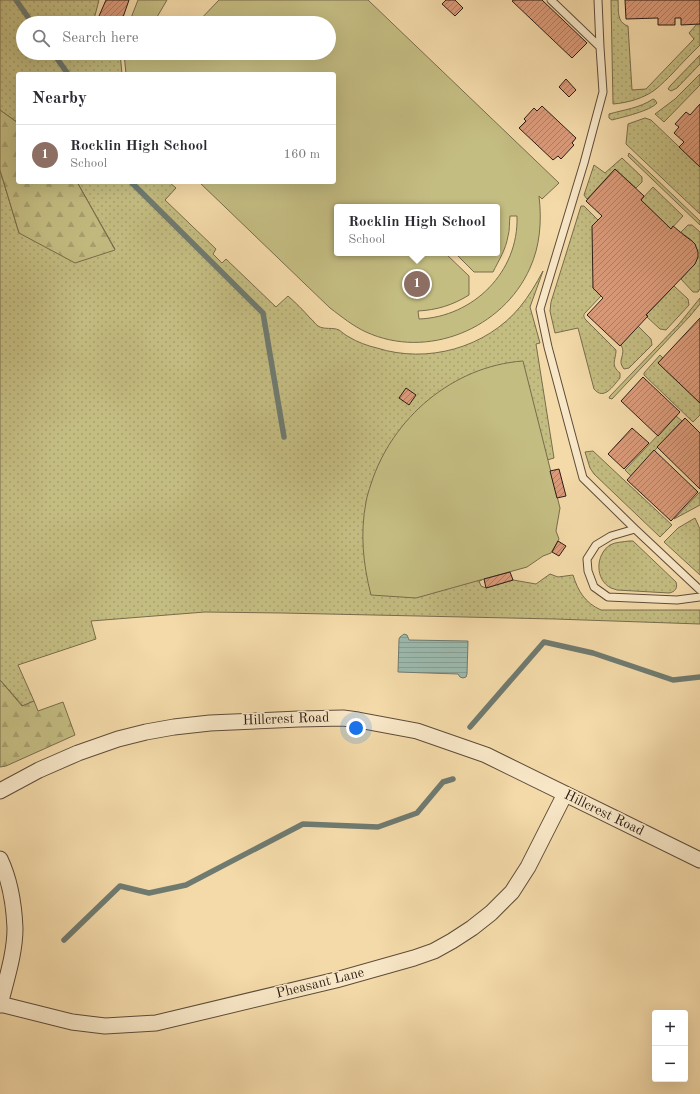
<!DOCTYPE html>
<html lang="en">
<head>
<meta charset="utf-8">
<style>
	body { margin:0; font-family:"Old Standard TT",serif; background:#f2f2f3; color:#2b2b33 }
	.controls { position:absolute; right:12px; bottom:12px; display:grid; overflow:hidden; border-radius:4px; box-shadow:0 4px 16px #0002 }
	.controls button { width:36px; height:36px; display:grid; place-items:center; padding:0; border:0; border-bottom:1px solid #e1e1e2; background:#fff; color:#2b2b33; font:20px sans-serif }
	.you { position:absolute; left:356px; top:728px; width:14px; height:14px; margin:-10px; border:3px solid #fff; border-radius:50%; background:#1a73e8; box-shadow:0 0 0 6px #1a73e833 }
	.badge { display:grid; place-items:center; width:26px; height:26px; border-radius:50%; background:#8f2418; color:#fff; font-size:13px; font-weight:700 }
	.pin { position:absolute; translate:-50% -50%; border:2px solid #fff; box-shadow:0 1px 4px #0006 }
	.popup { position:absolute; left:334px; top:204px; width:166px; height:52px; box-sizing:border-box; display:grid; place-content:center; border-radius:4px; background:#fff; filter:drop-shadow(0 1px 3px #0005); font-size:13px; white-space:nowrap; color:#7c7c81 }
	.popup b { font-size:15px; color:#2b2b33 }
	.popup::after { content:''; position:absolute; left:50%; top:100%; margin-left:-8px; border:8px solid transparent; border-top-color:#fff }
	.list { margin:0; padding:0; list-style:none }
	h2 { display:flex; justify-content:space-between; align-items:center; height:52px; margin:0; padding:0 16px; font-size:17px }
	h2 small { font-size:13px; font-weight:400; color:#7c7c81 }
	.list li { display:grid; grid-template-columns:26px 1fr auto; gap:12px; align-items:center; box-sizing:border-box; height:60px; padding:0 16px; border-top:1px solid #e1e1e2 }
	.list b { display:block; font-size:15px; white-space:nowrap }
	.list p { margin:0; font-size:13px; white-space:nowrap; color:#7c7c81 }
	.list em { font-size:13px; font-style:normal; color:#7c7c81 }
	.icon { flex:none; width:22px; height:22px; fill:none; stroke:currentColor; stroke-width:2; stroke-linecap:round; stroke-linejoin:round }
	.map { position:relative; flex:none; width:700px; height:1094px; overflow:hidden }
	.search { position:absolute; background:#fff; box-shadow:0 4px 16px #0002; left:16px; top:16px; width:320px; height:44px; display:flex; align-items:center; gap:10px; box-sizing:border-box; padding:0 14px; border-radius:22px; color:#7c7c81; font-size:15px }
	.panel { position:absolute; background:#fff; box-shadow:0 4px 16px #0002; left:16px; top:72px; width:320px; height:112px; border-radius:4px }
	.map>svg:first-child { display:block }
	.green { fill:url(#green-dots); stroke:#786c4c }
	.forest { fill:url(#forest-firs); stroke:#786c4c }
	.pitch { fill:#c4bd82; stroke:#786c4c; fill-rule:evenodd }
	.water { fill:url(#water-rules); stroke:#6f7b71 }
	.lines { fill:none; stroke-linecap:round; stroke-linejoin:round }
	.stream { stroke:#6f7b71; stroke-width:5.5 }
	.building { fill:url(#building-hatch); stroke:#2c1c15 }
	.service-casing { stroke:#5e4c3a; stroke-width:9 }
	.minor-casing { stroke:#5e4c3a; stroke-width:17 }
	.service { stroke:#f8e7c7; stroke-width:7 }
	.minor { stroke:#f8e7c7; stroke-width:15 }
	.labels { text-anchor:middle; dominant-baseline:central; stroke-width:3.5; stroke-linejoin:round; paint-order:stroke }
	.street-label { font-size:14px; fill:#2c1c15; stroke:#f8e7c7 }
</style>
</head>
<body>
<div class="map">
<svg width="700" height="1094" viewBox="0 0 700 1094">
	<defs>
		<pattern id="green-dots" width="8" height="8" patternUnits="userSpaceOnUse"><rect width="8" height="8" fill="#c4bd82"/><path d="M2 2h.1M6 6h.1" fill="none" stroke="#a9a26f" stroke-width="1.8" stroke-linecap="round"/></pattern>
		<pattern id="forest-firs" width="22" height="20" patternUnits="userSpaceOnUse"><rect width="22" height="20" fill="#c4bd82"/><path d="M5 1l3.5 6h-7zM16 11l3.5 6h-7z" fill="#a9a26f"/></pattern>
		<pattern id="water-rules" width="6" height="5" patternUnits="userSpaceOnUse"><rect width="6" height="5" fill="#9cbaae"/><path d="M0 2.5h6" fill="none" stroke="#879f95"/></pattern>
		<pattern id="building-hatch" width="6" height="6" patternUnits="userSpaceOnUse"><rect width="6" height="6" fill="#db9b7b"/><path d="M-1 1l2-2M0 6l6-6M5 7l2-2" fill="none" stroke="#b27e64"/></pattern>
	</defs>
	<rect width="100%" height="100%" fill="#f4daa9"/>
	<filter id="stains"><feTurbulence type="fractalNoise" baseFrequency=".005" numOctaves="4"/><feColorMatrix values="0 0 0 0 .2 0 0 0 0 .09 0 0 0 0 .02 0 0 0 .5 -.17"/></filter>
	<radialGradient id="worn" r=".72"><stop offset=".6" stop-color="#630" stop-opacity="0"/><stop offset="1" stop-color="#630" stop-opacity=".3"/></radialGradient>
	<path class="green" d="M0 0H99L93 23H23V53H120L122 74H18V123L0 110Z
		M611 0H618C619 10 616 22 628 26L632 90 646 89 694 39 689 33 697 24H700V45C691 54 681 64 672 74 667 79 662 84 656 89 645 98 627 103 613 104Z
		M700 55V64L677 88 671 91 668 89 670 86Z
		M700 74V85L664 122 655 114 675 99Z
		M653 99 655 100 657 103C650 111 623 117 612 120L609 118V114C623 110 640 108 653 99Z
		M645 118 651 120 700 167V214L626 144 628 124Z
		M629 153 700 221V225L628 156Z
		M622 158 642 177V182L636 188 615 169 587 199 584 195 594 165 605 173Z
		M0 170 19 233 115 249 77 182H169L176 188 165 200 216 249 213 254 222 263 226 259 276 307 288 296C296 303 303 310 310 318 313 320 315 324 318 326 324 330 333 327 339 330 342 332 345 335 349 337 357 342 368 346 377 348 427 364 486 348 520 307 529 296 536 284 543 271L530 307 540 343 536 344 554 458 547 460 549 467 482 580 479 581 481 586 486 588 513 580 536 584 550 574 558 577 573 575C578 591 585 603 601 610H700V624L555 619 282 613 205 612 91 621 96 639 18 665 34 701 23 706 0 680Z
		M653 187 683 216 671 229 641 200Z
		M581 206H584L598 220 593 288 601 296 585 313C583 315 584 317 585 319L616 350C616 360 610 365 620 373V378C613 386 604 401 594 389L578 328 555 333 550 311 551 302Z
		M688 225H692L700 232V289L698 292H693L681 279C690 270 700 256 693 242 690 238 685 236 681 232Z
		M674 286 688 299 689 305 666 330 660 329 647 317 648 316 646 315Z
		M700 298V304L690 316 612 399 609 398 610 396 679 324Z
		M638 326 651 339 652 345 629 368 624 369C616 360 627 355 621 345Z
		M660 355 663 358 658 363 700 403V415L693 422 644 375V373Z
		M676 416 682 421 631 476 625 470Z
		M593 451 672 525 660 537 594 474 590 468 585 452Z
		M700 492V505L674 519Z
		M695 518 700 529V575L664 542 678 528Z
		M629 541H633L676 582C678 588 675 592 669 593L617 590C615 589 613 589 611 588 595 580 595 555 610 545 615 542 623 542 629 541Z"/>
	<path class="forest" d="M0 110 18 123V182H77L115 250 75 263 19 233 0 170Z
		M0 680 22 706 34 701 38 711 63 702 75 735 6 766 0 767Z"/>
	<path class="pitch" d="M138 0H167L157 17 163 23H129Z
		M219 0H368L559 183 542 199 539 196C542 221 540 246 530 268 503 329 427 360 366 332 353 326 342 317 330 308L199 182H334V74H126L124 53H329V23H197ZM337 207H497V253H455L474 272H493C499 260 506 249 508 236 510 230 509 223 510 216H517C519 272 473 317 419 319L418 311C437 310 453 305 469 295V276L445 253H337Z
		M523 361 560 508 556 531 559 539 551 553 543 556 527 567 416 598 371 595C363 564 360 533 366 502 367 496 369 490 371 484 392 418 453 366 523 361Z"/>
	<path class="water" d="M404 634 407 635 409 640 468 641 467 674 466 677 463 678 460 677 458 674 398 672 399 639 400 637Z"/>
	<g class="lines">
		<path class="stream" d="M16 0 32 23
			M53 53 68 74
			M131 182 263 313 284 437
			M470 727 544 642 593 653 673 680 700 677
			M64 940 120 886 149 893 186 885 303 824 378 827 417 813 443 782 453 779"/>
	</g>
	<path class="building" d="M106 0H129L121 23H96Z
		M446 0H455L463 8 455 16 442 4Z
		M514 0H542L587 43 572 58 512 1Z
		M625 0H700V24L681 25V18H675V25H658V18L626 19Z
		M566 79 576 90 569 97 559 87Z
		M700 104V167L679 147 684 142 674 133 679 127 675 124 686 112 690 115Z
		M542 106 576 138 572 143 574 145 561 159 558 156 553 160 519 128 526 121 524 119 534 108 537 111Z
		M615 169 644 196 641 200 671 229 673 226 685 236 692 241 695 244 698 252V257L695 264 646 315 648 316 620 346 587 315 603 298 593 288 592 226 602 216 586 201Z
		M700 318V403L658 363Z
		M643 377 680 412 658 436 621 401Z
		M406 388 416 395 409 405 399 398Z
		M685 418 700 433V489L657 447Z
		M632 428 649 443 624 469 608 454Z
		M654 450 698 492 671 521 627 480Z
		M559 469 566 496 557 498 550 471Z
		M558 541 566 546 559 556 552 552Z
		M510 572 513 580 486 588 484 579Z"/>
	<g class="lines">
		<defs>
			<path id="service" d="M551 0 600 47 603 92 584 163 540 309 548 347 583 478 635 529 700 590
				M598 0 600 47
				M635 529 611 536 596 545 587 559 588 571 594 587 608 597 677 600 700 597"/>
			<path id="minor" d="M0 791 39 770 78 753 118 739 146 732 174 727 210 723 299 719 343 718 358 720 417 731 486 755 700 860
				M0 859C10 880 14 905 15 928 15 954 6 980 0 1005
				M0 1004 72 1022 105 1026 156 1023 336 980 414 958 434 951 452 941 472 928 491 913 512 892 528 867 565 794"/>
		</defs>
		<use href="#service" class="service-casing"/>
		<use href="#minor" class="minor-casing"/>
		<use href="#service" class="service"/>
		<use href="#minor" class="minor"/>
	</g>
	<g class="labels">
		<g class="street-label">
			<text transform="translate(286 719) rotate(-2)">Hillcrest Road</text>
			<text transform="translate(604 813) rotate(26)">Hillcrest Road</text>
			<text transform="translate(320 983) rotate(-14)">Pheasant Lane</text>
		</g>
	</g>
	<rect width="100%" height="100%" filter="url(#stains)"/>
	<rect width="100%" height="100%" fill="url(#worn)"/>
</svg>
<div class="controls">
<button>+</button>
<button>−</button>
</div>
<div class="you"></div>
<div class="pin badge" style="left:417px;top:284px;background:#8d6e63">1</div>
<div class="popup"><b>Rocklin High School</b>School</div>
<div class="search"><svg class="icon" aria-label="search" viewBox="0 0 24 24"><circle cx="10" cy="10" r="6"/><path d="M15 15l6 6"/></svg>Search here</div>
<section class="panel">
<h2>Nearby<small></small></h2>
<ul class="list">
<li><span class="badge" style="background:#8d6e63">1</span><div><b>Rocklin High School</b><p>School</p></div><em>160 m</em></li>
</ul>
</section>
</div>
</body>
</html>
